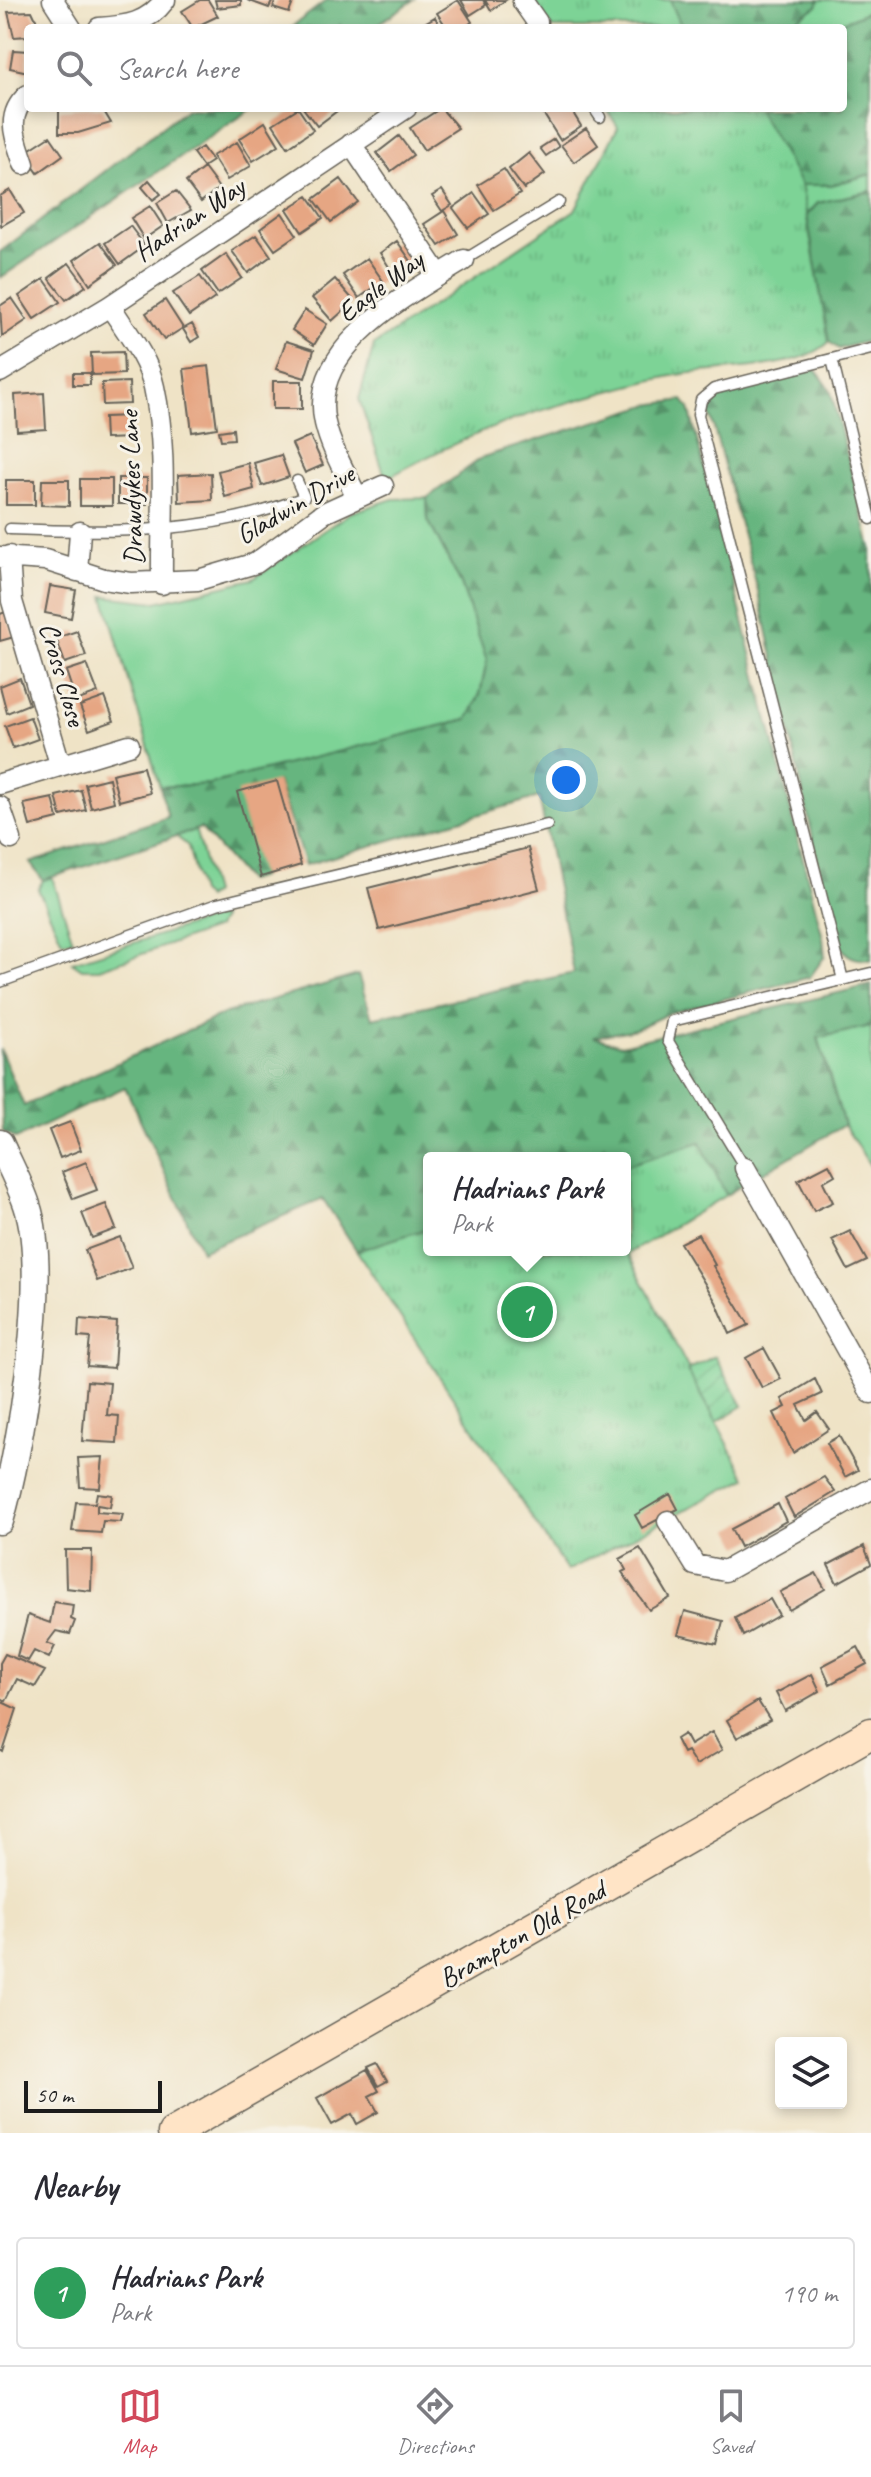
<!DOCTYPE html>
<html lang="en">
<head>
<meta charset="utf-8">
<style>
	body { margin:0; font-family:Caveat,sans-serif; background:#f7f7f7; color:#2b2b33 }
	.controls { position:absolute; right:24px; bottom:24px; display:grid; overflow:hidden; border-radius:8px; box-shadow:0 4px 12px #0003 }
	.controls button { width:72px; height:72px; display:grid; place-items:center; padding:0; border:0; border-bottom:2px solid #e1e1e2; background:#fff; color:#2b2b33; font:40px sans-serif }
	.scale { position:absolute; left:24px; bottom:20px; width:138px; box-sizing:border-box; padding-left:8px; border:4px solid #1c1c1c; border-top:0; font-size:22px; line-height:28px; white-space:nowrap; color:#1c1c1c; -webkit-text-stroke:6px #f7f3e8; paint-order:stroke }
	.you { position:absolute; left:566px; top:780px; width:28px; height:28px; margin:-20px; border:6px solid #fff; border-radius:50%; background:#1a73e8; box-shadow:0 0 0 12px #1a73e833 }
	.badge { display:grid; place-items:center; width:52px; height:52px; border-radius:50%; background:#d1495b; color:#fff; font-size:26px; font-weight:700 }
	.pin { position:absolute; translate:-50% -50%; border:4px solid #fff; box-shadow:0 2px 8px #0006 }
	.popup { position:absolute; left:423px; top:1152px; width:208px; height:104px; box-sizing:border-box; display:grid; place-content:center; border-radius:8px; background:#fff; filter:drop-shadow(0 2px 6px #0005); font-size:26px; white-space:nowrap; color:#7c7c81 }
	.popup b { font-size:30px; color:#2b2b33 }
	.popup::after { content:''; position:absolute; left:50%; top:100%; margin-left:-16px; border:16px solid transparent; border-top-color:#fff }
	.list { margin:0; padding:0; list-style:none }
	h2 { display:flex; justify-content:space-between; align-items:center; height:104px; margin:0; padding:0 32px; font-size:34px }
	h2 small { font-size:26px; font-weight:400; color:#7c7c81 }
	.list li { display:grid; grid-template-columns:52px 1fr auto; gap:24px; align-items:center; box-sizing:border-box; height:112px; margin:0 16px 16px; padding:0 16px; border:2px solid #e1e1e2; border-radius:8px }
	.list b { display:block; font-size:30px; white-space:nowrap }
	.list p { margin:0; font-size:26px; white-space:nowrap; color:#7c7c81 }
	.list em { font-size:26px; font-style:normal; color:#7c7c81 }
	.icon { flex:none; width:44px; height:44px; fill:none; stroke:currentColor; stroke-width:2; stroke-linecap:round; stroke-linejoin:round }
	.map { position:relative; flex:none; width:871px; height:2133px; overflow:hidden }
	.search { position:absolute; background:#fff; box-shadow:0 4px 12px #0003; left:24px; right:24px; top:24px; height:88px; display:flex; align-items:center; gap:20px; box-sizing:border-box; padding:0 28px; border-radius:8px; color:#7c7c81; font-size:30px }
	.sheet { height:232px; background:#fff }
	nav { display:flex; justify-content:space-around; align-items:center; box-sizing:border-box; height:112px; border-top:2px solid #e1e1e2; background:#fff; font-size:22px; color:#7c7c81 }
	nav a { display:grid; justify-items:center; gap:4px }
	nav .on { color:#d1495b }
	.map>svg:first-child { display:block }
	.grass { fill:#7dd396; stroke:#4c7859; stroke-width:2 }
	.forest { fill:url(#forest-firs); stroke:#41684e; stroke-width:2 }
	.park { fill:url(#park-tufts); stroke:#4c7859; stroke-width:2 }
	.garden { fill:url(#garden-furrows); stroke:#4c7859; stroke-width:2 }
	.building { fill:#e6a683 }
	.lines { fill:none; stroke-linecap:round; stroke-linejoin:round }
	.service-casing { stroke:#666258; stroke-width:13 }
	.minor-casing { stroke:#666258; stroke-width:23 }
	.tertiary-casing { stroke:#666258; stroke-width:29 }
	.secondary-casing { stroke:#666258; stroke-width:33 }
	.service { stroke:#fff; stroke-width:10 }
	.minor { stroke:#fff; stroke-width:20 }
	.tertiary { stroke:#fff; stroke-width:26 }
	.secondary { stroke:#ffe4c6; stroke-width:30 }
	.labels { text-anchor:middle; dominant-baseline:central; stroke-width:6; stroke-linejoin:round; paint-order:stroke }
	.street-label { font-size:28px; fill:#1c1c1c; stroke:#f7f3e8 }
</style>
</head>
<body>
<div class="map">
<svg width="871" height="2133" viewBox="0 0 871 2133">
	<defs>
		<pattern id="forest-firs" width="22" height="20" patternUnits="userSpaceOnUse" patternTransform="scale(2)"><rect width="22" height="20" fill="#66b57f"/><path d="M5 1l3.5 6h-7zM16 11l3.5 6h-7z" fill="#539267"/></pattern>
		<pattern id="park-tufts" width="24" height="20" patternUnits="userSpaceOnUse" patternTransform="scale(2)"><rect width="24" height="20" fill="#7dd396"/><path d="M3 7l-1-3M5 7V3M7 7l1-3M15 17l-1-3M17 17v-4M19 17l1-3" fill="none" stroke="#6bb581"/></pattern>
		<pattern id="garden-furrows" width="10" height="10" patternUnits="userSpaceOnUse" patternTransform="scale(2)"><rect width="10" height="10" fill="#7dd396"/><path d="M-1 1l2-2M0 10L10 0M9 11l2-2" fill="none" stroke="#6bb581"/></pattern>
	</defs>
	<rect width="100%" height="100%" fill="#f7f3e8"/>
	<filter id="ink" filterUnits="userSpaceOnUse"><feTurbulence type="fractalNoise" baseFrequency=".0125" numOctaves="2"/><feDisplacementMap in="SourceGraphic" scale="16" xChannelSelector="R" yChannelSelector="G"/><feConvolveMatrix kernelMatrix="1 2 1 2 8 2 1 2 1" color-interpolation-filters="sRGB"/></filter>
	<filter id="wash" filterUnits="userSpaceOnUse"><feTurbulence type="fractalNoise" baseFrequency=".006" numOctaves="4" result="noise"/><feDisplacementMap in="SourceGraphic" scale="32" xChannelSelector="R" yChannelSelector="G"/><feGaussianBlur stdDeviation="1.8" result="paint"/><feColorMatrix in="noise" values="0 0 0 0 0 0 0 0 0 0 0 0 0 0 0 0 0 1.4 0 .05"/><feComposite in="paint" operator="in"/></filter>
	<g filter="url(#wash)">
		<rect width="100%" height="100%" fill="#efe3c6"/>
		<path class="grass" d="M819 0H871V10L829 28H782L817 6Z
			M871 174V191L818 203 807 215 801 185H831Z
			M427 498 428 520 461 584 487 661 480 694 468 719 209 784 160 787 104 596 156 602 253 579 350 513 393 499Z
			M195 829 213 893 206 898 200 893 188 846 176 836Z
			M52 877 73 940 62 941 38 889 43 880Z
			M217 917 222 918 217 928 99 969H82L72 962Z
			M871 1026V1167L844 1125 818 1037Z"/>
		<path class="forest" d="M327 0H414L372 28H290Z
			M670 0H819L817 6 782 28H682Z
			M871 10V174L831 185H801L757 108H843V28H829Z
			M187 108H253L0 278V252Z
			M871 191V340L839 349 829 342 807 215 818 203Z
			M807 370H816L830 389 871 548V960C848 960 844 954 834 934L761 602 709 410 722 391Z
			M683 400 689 408 823 938 825 956 810 977 669 1013 636 1029 594 1037 621 1045 871 985V1026L818 1038 844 1125 726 1195 700 1142 625 1166V1158H429V1228L357 1251 323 1199 201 1251 125 1087 16 1139 3 1132 0 1049 24 1106 226 1013 358 975 372 1018 574 973 539 797 305 865 277 781 261 877 247 881 201 828 43 880 30 863 168 817 160 787 209 784 468 719 480 694 487 661 461 584 428 520 427 498 483 457 648 405Z"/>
		<path class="park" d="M534 0H670L682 28H552Z
			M606 108H757L801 185 829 342C798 372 719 367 677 375 636 383 594 395 553 407 495 424 439 449 386 479L359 399 374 345 575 210 618 127Z
			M700 1142 726 1195 628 1254 746 1478 567 1571 357 1251 429 1228V1250H625V1166Z"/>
		<path class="garden" d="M715 1356 743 1406 717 1422 687 1370Z"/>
		<g id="blocks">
			<path class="building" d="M200 0H208L218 16 193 28 182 11Z
				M215 0H241V5L217 8Z
				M247 0H273L269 8Z
				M276 0H294L289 13 273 8Z
				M458 0 472 22 463 28H447L437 13Z
				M461 0H483L486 5 470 15Z
				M485 0H506L491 10Z
				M32 11 40 28H28V36L14 37 8 12Z
				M435 17 441 28H416Z
				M13 50 28 51V72L10 68Z
				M87 108H102L111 123 78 133H59V110Z
				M298 108 313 130 288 147 273 124Z
				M303 108H341L317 126Z
				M441 108 458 128 424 150 410 128Z
				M551 108H570L581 126 560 140 543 113Z
				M265 122 279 145 253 161 239 139Z
				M586 128 598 145 574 162 561 145Z
				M50 136 63 155 38 173 24 153Z
				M399 136 413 155 391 171 377 153Z
				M554 139 559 147 546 156 540 148Z
				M237 142 251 166 227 180 212 156Z
				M202 147 212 161 203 167 193 153Z
				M529 153 545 174 524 189 509 169Z
				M204 168 219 188 201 202 186 182Z
				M504 169 520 194 494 210 478 185Z
				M341 179 358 202 331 222 314 199Z
				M149 180 161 194 153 200 142 187Z
				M10 190 24 213 1 226 0 196Z
				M442 190 452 205 442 211 432 196Z
				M176 191 191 210 168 223 157 203Z
				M474 193 489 214 468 228 453 208Z
				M308 196 323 218 302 232 287 209Z
				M150 206 163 226 144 239 131 218Z
				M444 211 458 234 439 246 424 224Z
				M282 213 297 235 275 250 260 229Z
				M130 226 145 246 120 264 105 243Z
				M256 235 271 256 248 273 232 251Z
				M397 241 413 264 395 276 380 253Z
				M100 242 117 265 90 284 74 260Z
				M226 254 242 278 218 294 202 271Z
				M367 258 383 281 359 298 343 275Z
				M69 263 86 286 66 300 49 278Z
				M200 276 215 298 189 316 173 293Z
				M44 279 60 302 34 319 19 296Z
				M335 279 354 301 332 321 312 298Z
				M12 298 27 320 2 337 0 306Z
				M165 300 183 328 164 340 146 313Z
				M305 310 327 324 314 345 292 330Z
				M192 324 199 337 191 342 183 329Z
				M286 341 314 350 305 378 276 369Z
				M123 352 124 374 92 375 91 353Z
				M209 366 217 428 192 432 184 369Z
				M73 373H90V385H73Z
				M273 381H302V409H273Z
				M129 382 130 404 103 405 102 383Z
				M44 393 46 429 17 431 15 395Z
				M130 416 131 438 105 439 104 417Z
				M233 429 234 439 221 440 219 431Z
				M310 436 323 465 305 473 292 444Z
				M281 455 289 477 262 486 254 463Z
				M248 463 254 489 225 497 218 471Z
				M211 473 212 500 179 502 178 475Z
				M118 478H147V504H118Z
				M80 479H112V506H80Z
				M6 480H35V505H6Z
				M42 480H69V506L41 505Z
				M50 586 76 590 71 618 45 613Z
				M6 612 14 637 0 641V614Z
				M77 631 86 656 65 663 56 638Z
				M87 664 98 693 76 701 66 671Z
				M20 678 29 704 7 713 0 686Z
				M105 697 114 721 89 730 80 706Z
				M30 717 38 739 13 748 5 726Z
				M143 767 150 793 119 801 112 774Z
				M109 778 114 802 91 808 85 784Z
				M277 781 301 865 261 877 237 792Z
				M81 790 86 810 61 816 56 796Z
				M53 798 58 819 30 826 24 804Z
				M528 848 539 889 379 930 368 888Z
				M70 1122 81 1150 60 1158 49 1130Z
				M86 1162 97 1190 73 1199 62 1172Z
				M829 1164 835 1175 823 1182 833 1202 814 1211 798 1180Z
				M106 1204 116 1229 92 1238 82 1213Z
				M850 1231 867 1261 848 1270 832 1240Z
				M698 1234 715 1265 713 1266 749 1325 730 1334 716 1302 680 1243Z
				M120 1237 132 1268 97 1281 85 1250Z
				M79 1319 117 1322 114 1368 87 1366 90 1338 78 1337Z
				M764 1348 781 1379 762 1388 746 1358Z
				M815 1379 822 1394 798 1405 806 1420 817 1412 829 1429 793 1453 774 1413 786 1407 782 1399Z
				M87 1381 110 1383 107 1415 119 1416 117 1443 82 1441Z
				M839 1436 858 1470 845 1477 827 1443Z
				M103 1457 100 1488 80 1487 78 1458Z
				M824 1477 835 1492 794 1517 785 1499Z
				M97 1493 112 1495 110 1507 97 1505V1512L123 1514 121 1522 103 1521 101 1533 72 1531 76 1502 95 1503Z
				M670 1494 678 1509 642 1528 635 1515Z
				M778 1504 786 1521 740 1547 731 1529Z
				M864 1546 871 1564 837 1583 828 1565Z
				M640 1548 670 1598 649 1610 622 1572 626 1570 620 1559Z
				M65 1550H92L91 1591 66 1588Z
				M816 1573 825 1589 789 1610 780 1592Z
				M770 1599 779 1615 743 1636 735 1618Z
				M54 1602 73 1605 71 1619 75 1621 70 1634 56 1631 47 1643 55 1646 49 1658 34 1651 28 1661 17 1656 28 1615 50 1623Z
				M685 1611 723 1621 717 1644 678 1635Z
				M858 1647 867 1664 830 1684 822 1666Z
				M5 1654 45 1671 35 1687 17 1679 6 1701 0 1697V1663Z
				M812 1674 820 1691 785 1711 776 1693Z
				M0 1701 17 1709 3 1752 0 1750Z
				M758 1701 770 1720 737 1738 727 1720Z
				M712 1732 722 1750 696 1765 687 1751 683 1753 676 1739 684 1734 690 1745Z
				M377 2064 387 2081 378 2086 368 2068Z
				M367 2070 379 2091 369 2096 378 2112 357 2124 352 2114 332 2125 317 2098Z"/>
		</g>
	</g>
	<g filter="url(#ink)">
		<use href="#blocks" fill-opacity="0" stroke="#666258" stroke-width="2"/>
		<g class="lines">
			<defs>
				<path id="service" d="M594 108 600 117
					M464 260 559 202
					M832 359 871 519
					M10 529C108 533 212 535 304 497L297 481
					M843 980 698 415 701 400 714 389 871 349
					M0 982 217 904 547 825
					M745 1168 668 1041 672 1021 871 973"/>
				<path id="minor" d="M53 0 71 28
					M523 2 537 22
					M99 28C127 26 147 24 165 0
					M351 144 439 275
					M24 164C16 139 4 116 28 95
					M110 306C126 331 148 358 154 387 168 450 161 520 162 584
					M0 372 110 306 406 108
					M357 497C346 474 331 449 325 423 307 346 411 293 464 260
					M9 556 12 601 60 764
					M0 557 45 560 104 579 131 583 198 580 256 563 324 513 383 486
					M77 571 80 532
					M0 784 129 745
					M0 807 11 839
					M745 1168 871 1393
					M668 1521 695 1565 725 1571 871 1489"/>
				<path id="tertiary" d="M0 1143C9 1164 20 1184 27 1205 50 1273 21 1451 0 1521"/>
				<path id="secondary" d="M173 2133 871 1733"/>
			</defs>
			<use href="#service" class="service-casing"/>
			<use href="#minor" class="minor-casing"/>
			<use href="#tertiary" class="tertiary-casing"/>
			<use href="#secondary" class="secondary-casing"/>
			<use href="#service" class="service"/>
			<use href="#minor" class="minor"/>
			<use href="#tertiary" class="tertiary"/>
			<use href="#secondary" class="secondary"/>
		</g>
	</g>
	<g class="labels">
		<g class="street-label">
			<text transform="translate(189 219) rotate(-34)">Hadrian Way</text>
			<text transform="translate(380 286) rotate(-37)">Eagle Way</text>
			<text transform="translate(131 488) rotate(-92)">Drawdykes Lane</text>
			<text transform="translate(295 504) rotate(-30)">Gladwin Drive</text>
			<text transform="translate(63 674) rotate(74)">Cross Close</text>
			<text transform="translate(522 1934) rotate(-30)">Brampton Old Road</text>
		</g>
	</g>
</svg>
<div class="controls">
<button><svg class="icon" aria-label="layers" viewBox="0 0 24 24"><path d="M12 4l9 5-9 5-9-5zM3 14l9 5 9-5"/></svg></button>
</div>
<div class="scale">50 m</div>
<div class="you"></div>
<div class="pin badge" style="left:527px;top:1312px;background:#2e9e5b">1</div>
<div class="popup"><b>Hadrians Park</b>Park</div>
<div class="search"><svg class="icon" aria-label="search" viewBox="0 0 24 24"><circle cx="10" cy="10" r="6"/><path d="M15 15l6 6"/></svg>Search here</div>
</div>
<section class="sheet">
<h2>Nearby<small></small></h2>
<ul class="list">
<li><span class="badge" style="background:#2e9e5b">1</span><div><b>Hadrians Park</b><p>Park</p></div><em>190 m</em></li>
</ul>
</section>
<nav>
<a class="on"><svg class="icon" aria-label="map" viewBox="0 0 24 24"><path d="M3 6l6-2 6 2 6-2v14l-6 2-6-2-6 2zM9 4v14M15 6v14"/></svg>Map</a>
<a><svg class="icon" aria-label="directions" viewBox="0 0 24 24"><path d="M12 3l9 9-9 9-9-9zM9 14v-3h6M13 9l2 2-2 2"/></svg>Directions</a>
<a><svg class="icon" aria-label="saved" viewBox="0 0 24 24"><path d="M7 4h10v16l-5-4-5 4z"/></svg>Saved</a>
</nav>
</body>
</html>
